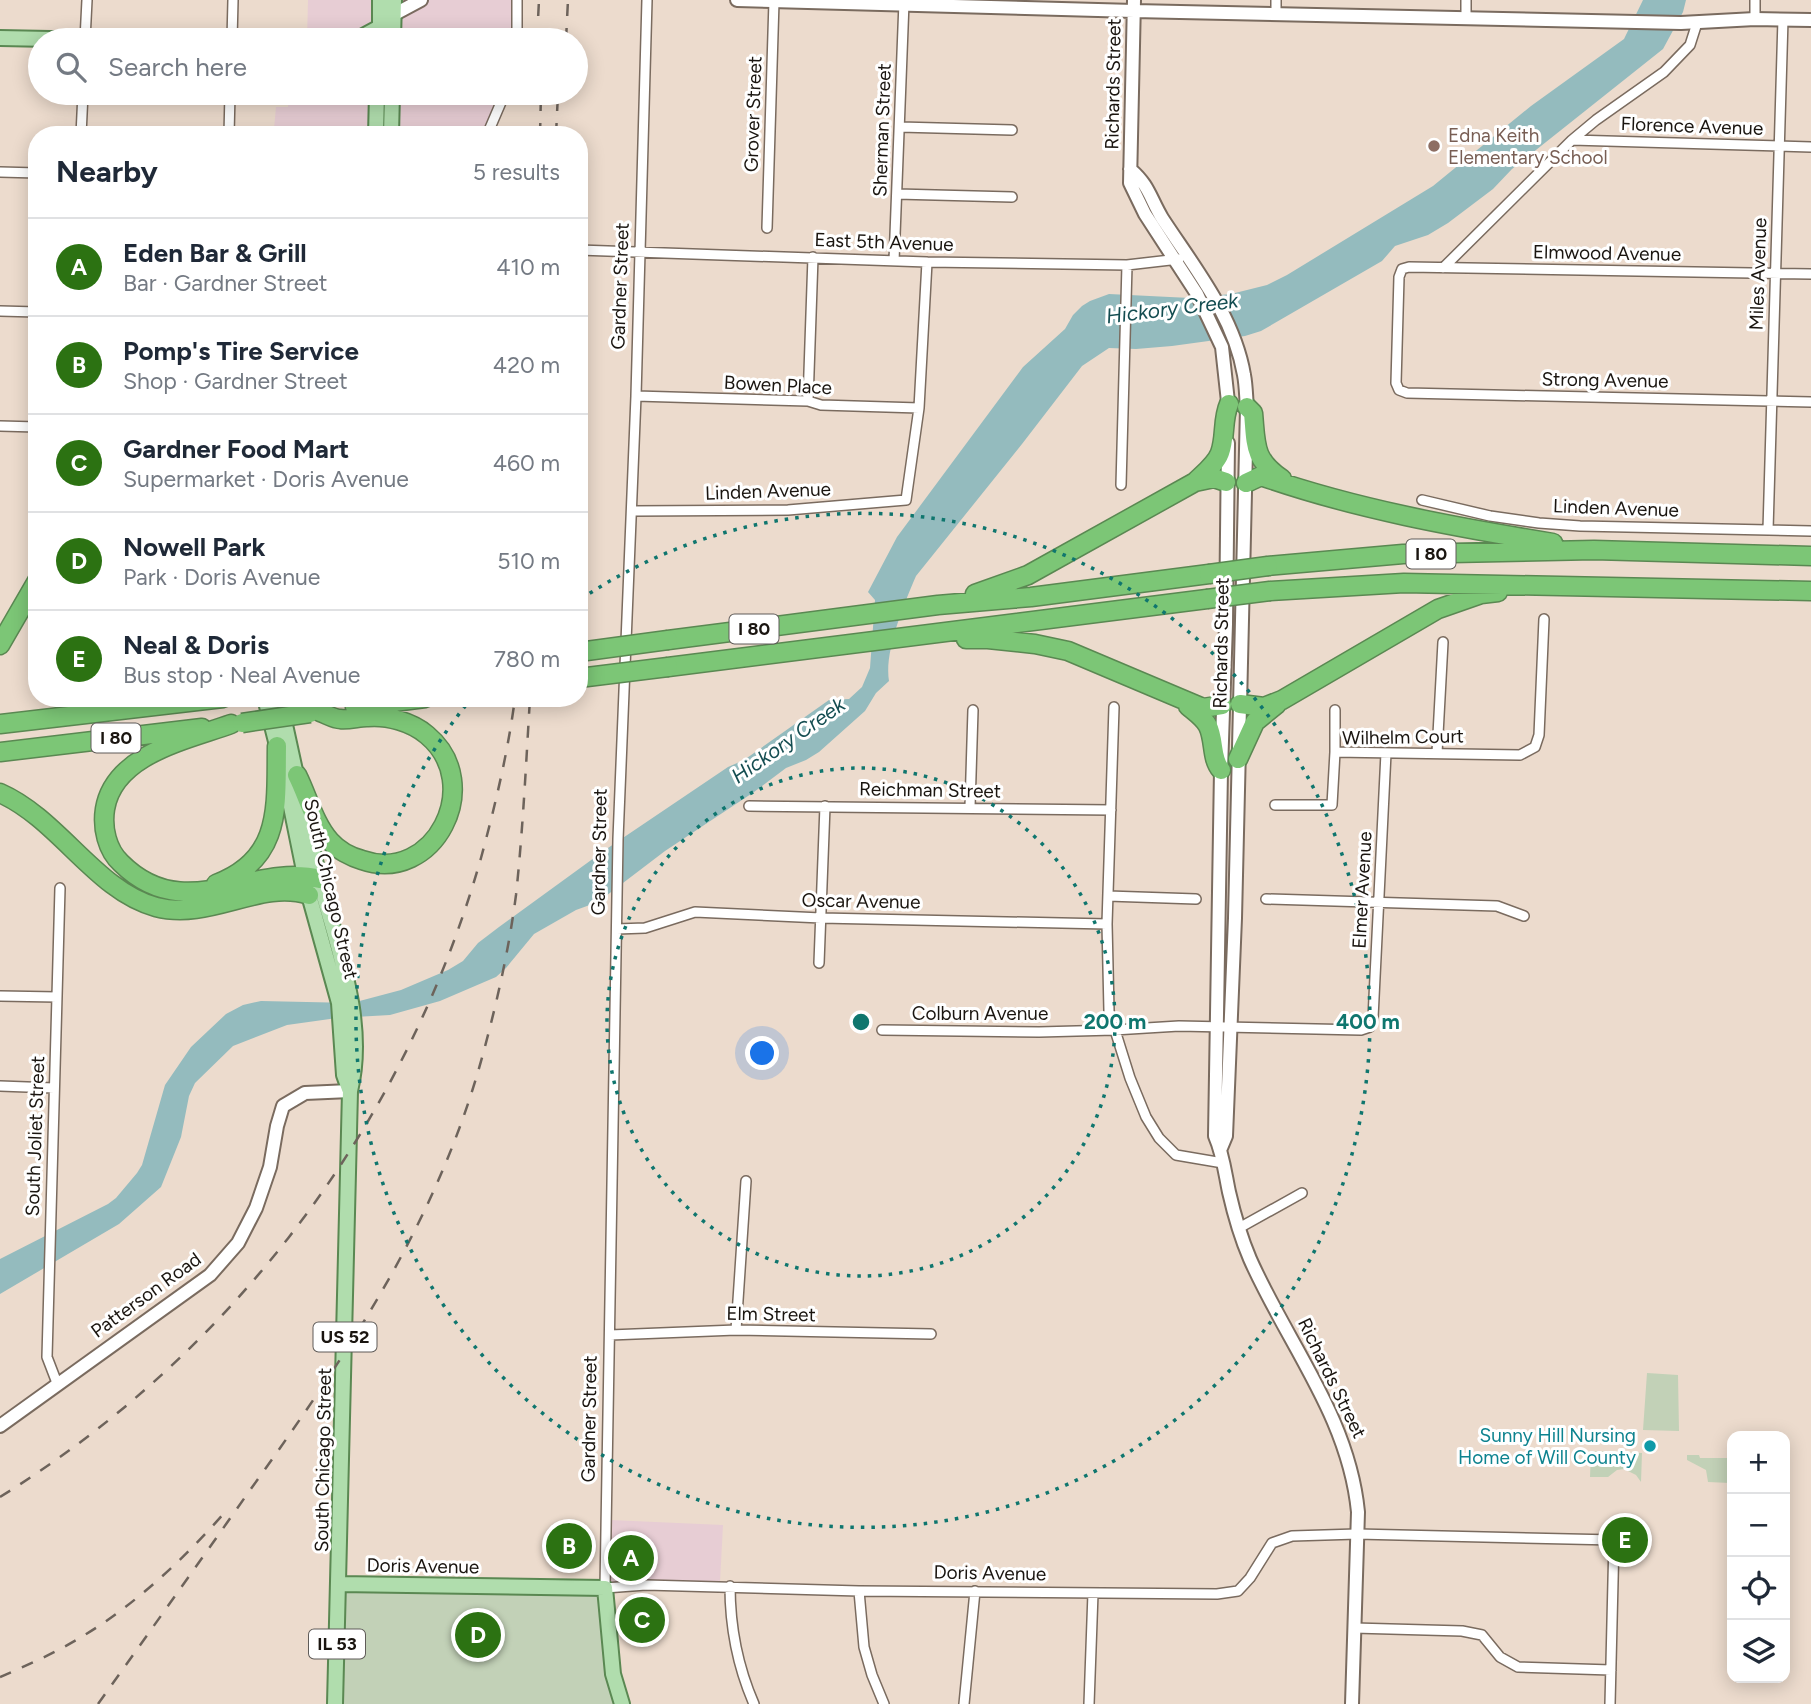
<!DOCTYPE html>
<html lang="en">
<head>
<meta charset="utf-8">
<style>
	body { margin:0; font-family:Figtree,sans-serif; background:#f6f6f7; color:#1f2937 }
	.controls { position:absolute; right:21px; bottom:21px; display:grid; overflow:hidden; border-radius:14px; box-shadow:0 4px 18px #0003 }
	.controls button { width:63px; height:63px; display:grid; place-items:center; padding:0; border:0; border-bottom:2px solid #e0e1e3; background:#fff; color:#1f2937; font:35px sans-serif }
	.you { position:absolute; left:763px; top:1054px; width:24px; height:24px; margin:-18px; border:5px solid #fff; border-radius:50%; background:#1a73e8; box-shadow:0 0 0 10px #1a73e833 }
	.badge { display:grid; place-items:center; width:46px; height:46px; border-radius:50%; background:#2c7212; color:#fff; font-size:23px; font-weight:700 }
	.pin { position:absolute; translate:-50% -50%; border:4px solid #fff; box-shadow:0 2px 7px #0006 }
	.list { margin:0; padding:0; list-style:none }
	h2 { display:flex; justify-content:space-between; align-items:center; height:91px; margin:0; padding:0 28px; font-size:30px }
	h2 small { font-size:23px; font-weight:400; color:#747a83 }
	.list li { display:grid; grid-template-columns:46px 1fr auto; gap:21px; align-items:center; box-sizing:border-box; height:98px; padding:0 28px; border-top:2px solid #e0e1e3 }
	.list b { display:block; font-size:26px; white-space:nowrap }
	.list p { margin:0; font-size:23px; white-space:nowrap; color:#747a83 }
	.list em { font-size:23px; font-style:normal; color:#747a83 }
	.icon { flex:none; width:38px; height:38px; fill:none; stroke:currentColor; stroke-width:2; stroke-linecap:round; stroke-linejoin:round }
	.map { position:relative; flex:none; width:1811px; height:1704px; overflow:hidden }
	.search { position:absolute; background:#fff; box-shadow:0 4px 18px #0003; left:28px; top:28px; width:560px; height:77px; display:flex; align-items:center; gap:18px; box-sizing:border-box; padding:0 24px; border-radius:38px; color:#747a83; font-size:26px }
	.panel { position:absolute; background:#fff; box-shadow:0 4px 18px #0003; left:28px; top:126px; width:560px; height:581px; border-radius:28px }
	.map>svg:first-child { display:block }
	.commercial { fill:#e7cdd4 }
	.green { fill:#c2d1b7 }
	.water { fill:#94bbbe }
	.lines { fill:none; stroke-linecap:round; stroke-linejoin:round }
	.street-casing { stroke:#7a6b5f; stroke-width:12 }
	.secondary-casing { stroke:#7a6b5f; stroke-width:16 }
	.primary-casing { stroke:#5a8852; stroke-width:18 }
	.highway-casing { stroke:#5a8852; stroke-width:21 }
	.street { stroke:#fff; stroke-width:9 }
	.secondary { stroke:#fff; stroke-width:12 }
	.primary { stroke:#b0ddad; stroke-width:14 }
	.highway { stroke:#7cc676; stroke-width:18 }
	.rail { stroke:#6d635b; stroke-width:2.5; stroke-dasharray:12 12; stroke-linecap:butt }
	.highway-bridge-casing { stroke:#5a8852; stroke-width:21; stroke-linecap:butt }
	.highway-bridge { stroke:#7cc676; stroke-width:18 }
	.ring { fill:none; stroke:#0f766e; stroke-width:3.5; stroke-dasharray:3.5 7 }
	.education-dot { fill:#8d6e63; stroke:#fff; stroke-width:2.5 }
	.culture-dot { fill:#0f9aa8; stroke:#fff; stroke-width:2.5 }
	.labels { text-anchor:middle; dominant-baseline:central; stroke-width:6; stroke-linejoin:round; paint-order:stroke }
	.shield { fill:#fff; stroke:#5f5b58; stroke-width:2 }
	.shield-label { font-size:18px; font-weight:bold; fill:#1a1510 }
	.street-label { font-size:19px; fill:#1a1510; stroke:#fff }
	.education-label { font-size:19px; fill:#785e54; stroke:#fff; text-anchor:start }
	.culture-label { font-size:19px; fill:#0d838f; stroke:#fff; text-anchor:end }
	.water-label { font-size:21px; font-style:italic; fill:#144d51; stroke:#fff }
	.centre { fill:#0f766e; stroke:#fff; stroke-width:3.5 }
	.ring-label { font-size:21px; text-anchor:middle; font-weight:bold; fill:#0f766e; stroke:#fff; stroke-width:6; stroke-linejoin:round; paint-order:stroke }
</style>
</head>
<body>
<div class="map">
<svg width="1811" height="1704" viewBox="0 0 1811 1704">
	<rect width="100%" height="100%" fill="#ecdbcd"/>
	<path class="commercial" d="M308 0H387V17L416 0H516L515 40H307Z
		M289 93H502L484 135H268V129H274L276 107H288Z
		M610 1520 723 1525 720 1582 608 1586Z"/>
	<path class="green" d="M1647 1373 1678 1375 1679 1431 1643 1430Z
		M1591 1451 1642 1453 1641 1482 1636 1475 1624 1469 1617 1470 1608 1477H1590Z
		M1687 1455H1699L1700 1458H1731L1730 1483 1708 1482 1706 1470 1687 1460Z
		M344 1588 609 1593 618 1677 628 1704H340Z"/>
	<path class="water" d="M1643 0H1686L1683 12 1663 49 1512 169 1493 189 1448 223 1428 235 1395 246 1382 261 1261 331 1245 336 1172 346 1136 349 1109 348 1082 366 1022 444 916 576C904 604 884 652 889 681L876 693 865 711 819 752 806 760 786 768 754 792 665 851 598 902 576 910 534 934 506 968 496 977 440 1001 390 1015 337 1018 287 1025 233 1046 195 1083 189 1096 181 1137 161 1187 119 1224 0 1294V1259L108 1204 116 1198 137 1173 142 1165 165 1085 191 1047 226 1014 243 1005 261 1001 352 1003 401 990 448 970 463 961 478 943 499 927 605 850 728 767 744 760 829 700 849 699 862 687 870 668 875 600 868 592 897 537 1023 367 1065 329 1073 315 1082 306 1090 301 1109 294 1190 298 1231 294 1267 285 1287 275 1433 186 1531 106 1624 39Z"/>
	<g class="lines">
		<defs>
			<path id="street" d="M647 0 636 396 618 839 605 1588 646 1585 859 1591 1217 1594 1238 1591 1250 1578 1272 1543 1292 1536 1357 1534 1614 1540 1610 1704
				M1276 14V0
				M1466 18V0
				M1755 19V0
				M85 40 87 0
				M232 40 233 0
				M517 40V0
				M900 127 1012 130
				M81 135 83 93
				M229 135 230 93
				M487 135 505 93
				M1572 140 1811 147
				M0 172 37 173
				M897 194 1012 197
				M767 228 774 1
				M579 250 927 262 1127 265 1179 259
				M894 261 904 2
				M1443 268 1572 140 1596 120 1664 72 1690 45 1697 23
				M1811 274 1409 267 1402 269 1399 277 1396 383 1399 390 1407 393 1811 402
				M0 311 37 312
				M636 396 808 401 821 405 919 408
				M808 401 813 257
				M0 426 37 427
				M1121 485 1127 265
				M1422 500 1490 516 1539 523 1580 526 1811 531
				M632 511 788 510 906 500 919 408 927 262
				M1768 530 1783 19
				M1114 707 1107 924 1109 1011 1130 1078 1146 1117 1159 1138 1176 1155 1223 1163
				M1335 752V710
				M1437 753 1443 642
				M1275 805H1332L1335 752 1520 755 1535 747 1539 735 1544 619
				M749 806 1111 810
				M970 807 973 710
				M1108 896 1196 899
				M1266 899 1497 906 1524 916
				M617 929 645 928 695 912 821 918 1107 924
				M819 963 825 806
				M0 996 57 997
				M882 1030 1039 1032 1114 1030 1179 1026 1361 1030 1370 1027 1373 1018 1386 753
				M0 1086 54 1088
				M1239 1228 1302 1193
				M736 1330 746 1181
				M610 1335 736 1330 931 1334
				M57 1383 47 1357 60 888
				M730 1586C730 1628 737 1665 754 1704
				M859 1591 864 1647 872 1675 884 1704
				M1354 1628 1462 1631 1482 1635 1500 1657 1518 1667 1611 1670
				M964 1704 975 1591
				M1089 1704 1093 1593"/>
			<path id="secondary" d="M737 0 1134 11 1681 23 1755 19 1811 20
				M1134 0 1130 183 1145 214 1197 294 1222 347 1229 411
				M393 15 421 0
				M1130 169C1149 185 1150 198 1162 218 1194 267 1234 316 1244 375 1246 385 1246 397 1247 407L1235 918 1226 1136 1221 1148
				M1228 443 1226 624 1221 770 1215 1136C1223 1154 1225 1173 1229 1192 1234 1214 1241 1238 1250 1259 1287 1343 1349 1417 1358 1512L1352 1704
				M0 1426 210 1275 238 1243 256 1208 270 1167 277 1126 283 1106 305 1093 350 1091"/>
			<path id="primary" d="M0 38 100 40
				M356 40 380 27 393 15
				M380 40V0
				M393 40 394 0
				M376 135 377 93
				M391 135 392 93
				M265 698 285 777 309 895 339 1003 344 1075 349 1089
				M279 698C293 759 305 820 320 881 337 948 367 1021 350 1091L335 1704
				M339 1584 605 1588 613 1674 622 1704"/>
			<path id="highway" d="M1247 407 1253 413C1256 445 1253 459 1282 479
				M1195 482C1203 474 1216 464 1220 453 1226 437 1222 420 1229 404
				M1246 483 1261 476C1355 509 1455 527 1553 543
				M1268 566 1403 554 1594 550 1811 556
				M1270 591 1404 583 1811 591
				M975 594 1028 575 1195 482 1214 478 1226 482
				M966 639H988L1035 644 1068 651 1203 708 1222 705
				M668 640 938 605 1031 597 1209 574
				M0 645 37 581
				M668 667 1207 599
				M1240 704 1264 707 1282 700 1438 609 1481 594 1498 592
				M1188 706C1195 712 1204 718 1208 726 1215 740 1211 759 1221 770
				M355 707 425 698
				M0 724 223 698
				M231 724C187 740 114 754 105 809 102 828 107 850 121 863 185 927 250 862 320 879
				M0 752 202 728
				M1238 759 1255 722 1277 704
				M297 775C308 797 314 823 330 841 338 850 351 857 362 860 434 885 486 784 427 735 412 722 387 715 367 717 359 717 349 720 340 719 334 719 326 714 320 712
				M0 793C59 819 96 891 156 907 211 921 260 879 309 895
				M216 884C283 859 276 805 277 746"/>
		</defs>
		<use href="#street" class="street-casing"/>
		<use href="#secondary" class="secondary-casing"/>
		<use href="#primary" class="primary-casing"/>
		<use href="#highway" class="highway-casing"/>
		<use href="#street" class="street"/>
		<use href="#secondary" class="secondary"/>
		<use href="#primary" class="primary"/>
		<use href="#highway" class="highway"/>
		<path class="rail" d="M537 40 539 0
			M566 40 568 0
			M540 135 541 93
			M556 135 558 93
			M0 1497C234 1352 406 1123 481 858 495 806 508 752 515 698
			M0 1677C28 1665 57 1652 83 1636 135 1605 186 1557 226 1511
			M98 1704C148 1634 198 1564 248 1493 347 1355 438 1221 483 1054 497 1002 509 949 516 895 523 829 526 764 530 698"/>
		<defs>
			<path id="highway-bridge" d="M1209 574 1268 566
				M1207 599 1270 591
				M579 652 668 640
				M579 678 668 667
				M242 723 310 713"/>
		</defs>
		<use href="#highway-bridge" class="highway-bridge-casing"/>
		<use href="#highway-bridge" class="highway-bridge"/>
	</g>
	<g class="ring">
		<circle cx="861" cy="1022" r="254"/>
		<path d="M581 599A507 507 0 1 1 470 700"/>
	</g>
	<circle class="education-dot" cx="1434" cy="146" r="7"/>
	<circle class="culture-dot" cx="1650" cy="1446" r="7"/>
	<g class="labels">
		<g class="shield">
			<rect x="1406.5" y="539.5" width="49" height="29" rx="5"/>
			<rect x="729.5" y="614.5" width="49" height="29" rx="5"/>
			<rect x="91.5" y="723.5" width="49" height="29" rx="5"/>
			<rect x="313.5" y="1322.5" width="63" height="29" rx="5"/>
			<rect x="309" y="1629.5" width="56" height="29" rx="5"/>
		</g>
		<g class="shield-label">
			<text x="1431" y="554">I 80</text>
			<text x="754" y="629">I 80</text>
			<text x="116" y="738">I 80</text>
			<text x="345" y="1337">US 52</text>
			<text x="337" y="1644">IL 53</text>
		</g>
		<g class="street-label">
			<text transform="translate(1113 84) rotate(-89)">Richards Street</text>
			<text transform="translate(753 114) rotate(-88)">Grover Street</text>
			<text transform="translate(1692 126) rotate(2)">Florence Avenue</text>
			<text transform="translate(882 130) rotate(-88)">Sherman Street</text>
			<text transform="translate(884 242) rotate(2)">East 5th Avenue</text>
			<text transform="translate(1607 253) rotate(1)">Elmwood Avenue</text>
			<text transform="translate(1758 274) rotate(-88)">Miles Avenue</text>
			<text transform="translate(620 286) rotate(-88)">Gardner Street</text>
			<text transform="translate(1605 380) rotate(1)">Strong Avenue</text>
			<text transform="translate(778 385) rotate(3)">Bowen Place</text>
			<text transform="translate(768 491) rotate(-2)">Linden Avenue</text>
			<text transform="translate(1616 508) rotate(2)">Linden Avenue</text>
			<text transform="translate(1221 643) rotate(-89)">Richards Street</text>
			<text transform="translate(1403 737) rotate(-1)">Wilhelm Court</text>
			<text transform="translate(930 790) rotate(1)">Reichman Street</text>
			<text transform="translate(599 852) rotate(-89)">Gardner Street</text>
			<text transform="translate(331 889) rotate(77)">South Chicago Street</text>
			<text transform="translate(1362 890) rotate(-87)">Elmer Avenue</text>
			<text transform="translate(861 901) rotate(1)">Oscar Avenue</text>
			<text x="980" y="1013">Colburn Avenue</text>
			<text transform="translate(35 1136) rotate(-88)">South Joliet Street</text>
			<text transform="translate(146 1295) rotate(-36)">Patterson Road</text>
			<text transform="translate(771 1314) rotate(1)">Elm Street</text>
			<text transform="translate(1332 1378) rotate(64)">Richards Street</text>
			<text transform="translate(589 1419) rotate(-89)">Gardner Street</text>
			<text transform="translate(323 1460) rotate(-89)">South Chicago Street</text>
			<text transform="translate(423 1566) rotate(1)">Doris Avenue</text>
			<text transform="translate(990 1573) rotate(1)">Doris Avenue</text>
		</g>
		<g class="education-label">
			<text x="1448" y="135">Edna Keith<tspan x="1448" dy="22">Elementary School</tspan></text>
		</g>
		<g class="culture-label">
			<text x="1636" y="1435">Sunny Hill Nursing<tspan x="1636" dy="22">Home of Will County</tspan></text>
		</g>
		<g class="water-label">
			<text transform="translate(1172 308) rotate(-7)">Hickory Creek</text>
			<text transform="translate(788 740) rotate(-35)">Hickory Creek</text>
		</g>
	</g>
	<circle cx="861" cy="1022" r="10" class="centre"/>
	<g class="ring-label">
		<text x="1115" y="1029">200 m</text>
		<text x="1368" y="1029">400 m</text>
	</g>
</svg>
<div class="controls">
<button>+</button>
<button>−</button>
<button><svg class="icon" aria-label="locate" viewBox="0 0 24 24"><circle cx="12" cy="12" r="6"/><path d="M12 2v4M12 18v4M2 12h4M18 12h4"/></svg></button>
<button><svg class="icon" aria-label="layers" viewBox="0 0 24 24"><path d="M12 4l9 5-9 5-9-5zM3 14l9 5 9-5"/></svg></button>
</div>
<div class="you"></div>
<div class="pin badge" style="left:631px;top:1558px">A</div>
<div class="pin badge" style="left:569px;top:1546px">B</div>
<div class="pin badge" style="left:642px;top:1620px">C</div>
<div class="pin badge" style="left:478px;top:1635px">D</div>
<div class="pin badge" style="left:1625px;top:1540px">E</div>
<div class="search"><svg class="icon" aria-label="search" viewBox="0 0 24 24"><circle cx="10" cy="10" r="6"/><path d="M15 15l6 6"/></svg>Search here</div>
<section class="panel">
<h2>Nearby<small>5 results</small></h2>
<ul class="list">
<li><span class="badge">A</span><div><b>Eden Bar &amp; Grill</b><p>Bar · Gardner Street</p></div><em>410 m</em></li>
<li><span class="badge">B</span><div><b>Pomp's Tire Service</b><p>Shop · Gardner Street</p></div><em>420 m</em></li>
<li><span class="badge">C</span><div><b>Gardner Food Mart</b><p>Supermarket · Doris Avenue</p></div><em>460 m</em></li>
<li><span class="badge">D</span><div><b>Nowell Park</b><p>Park · Doris Avenue</p></div><em>510 m</em></li>
<li><span class="badge">E</span><div><b>Neal &amp; Doris</b><p>Bus stop · Neal Avenue</p></div><em>780 m</em></li>
</ul>
</section>
</div>
</body>
</html>
